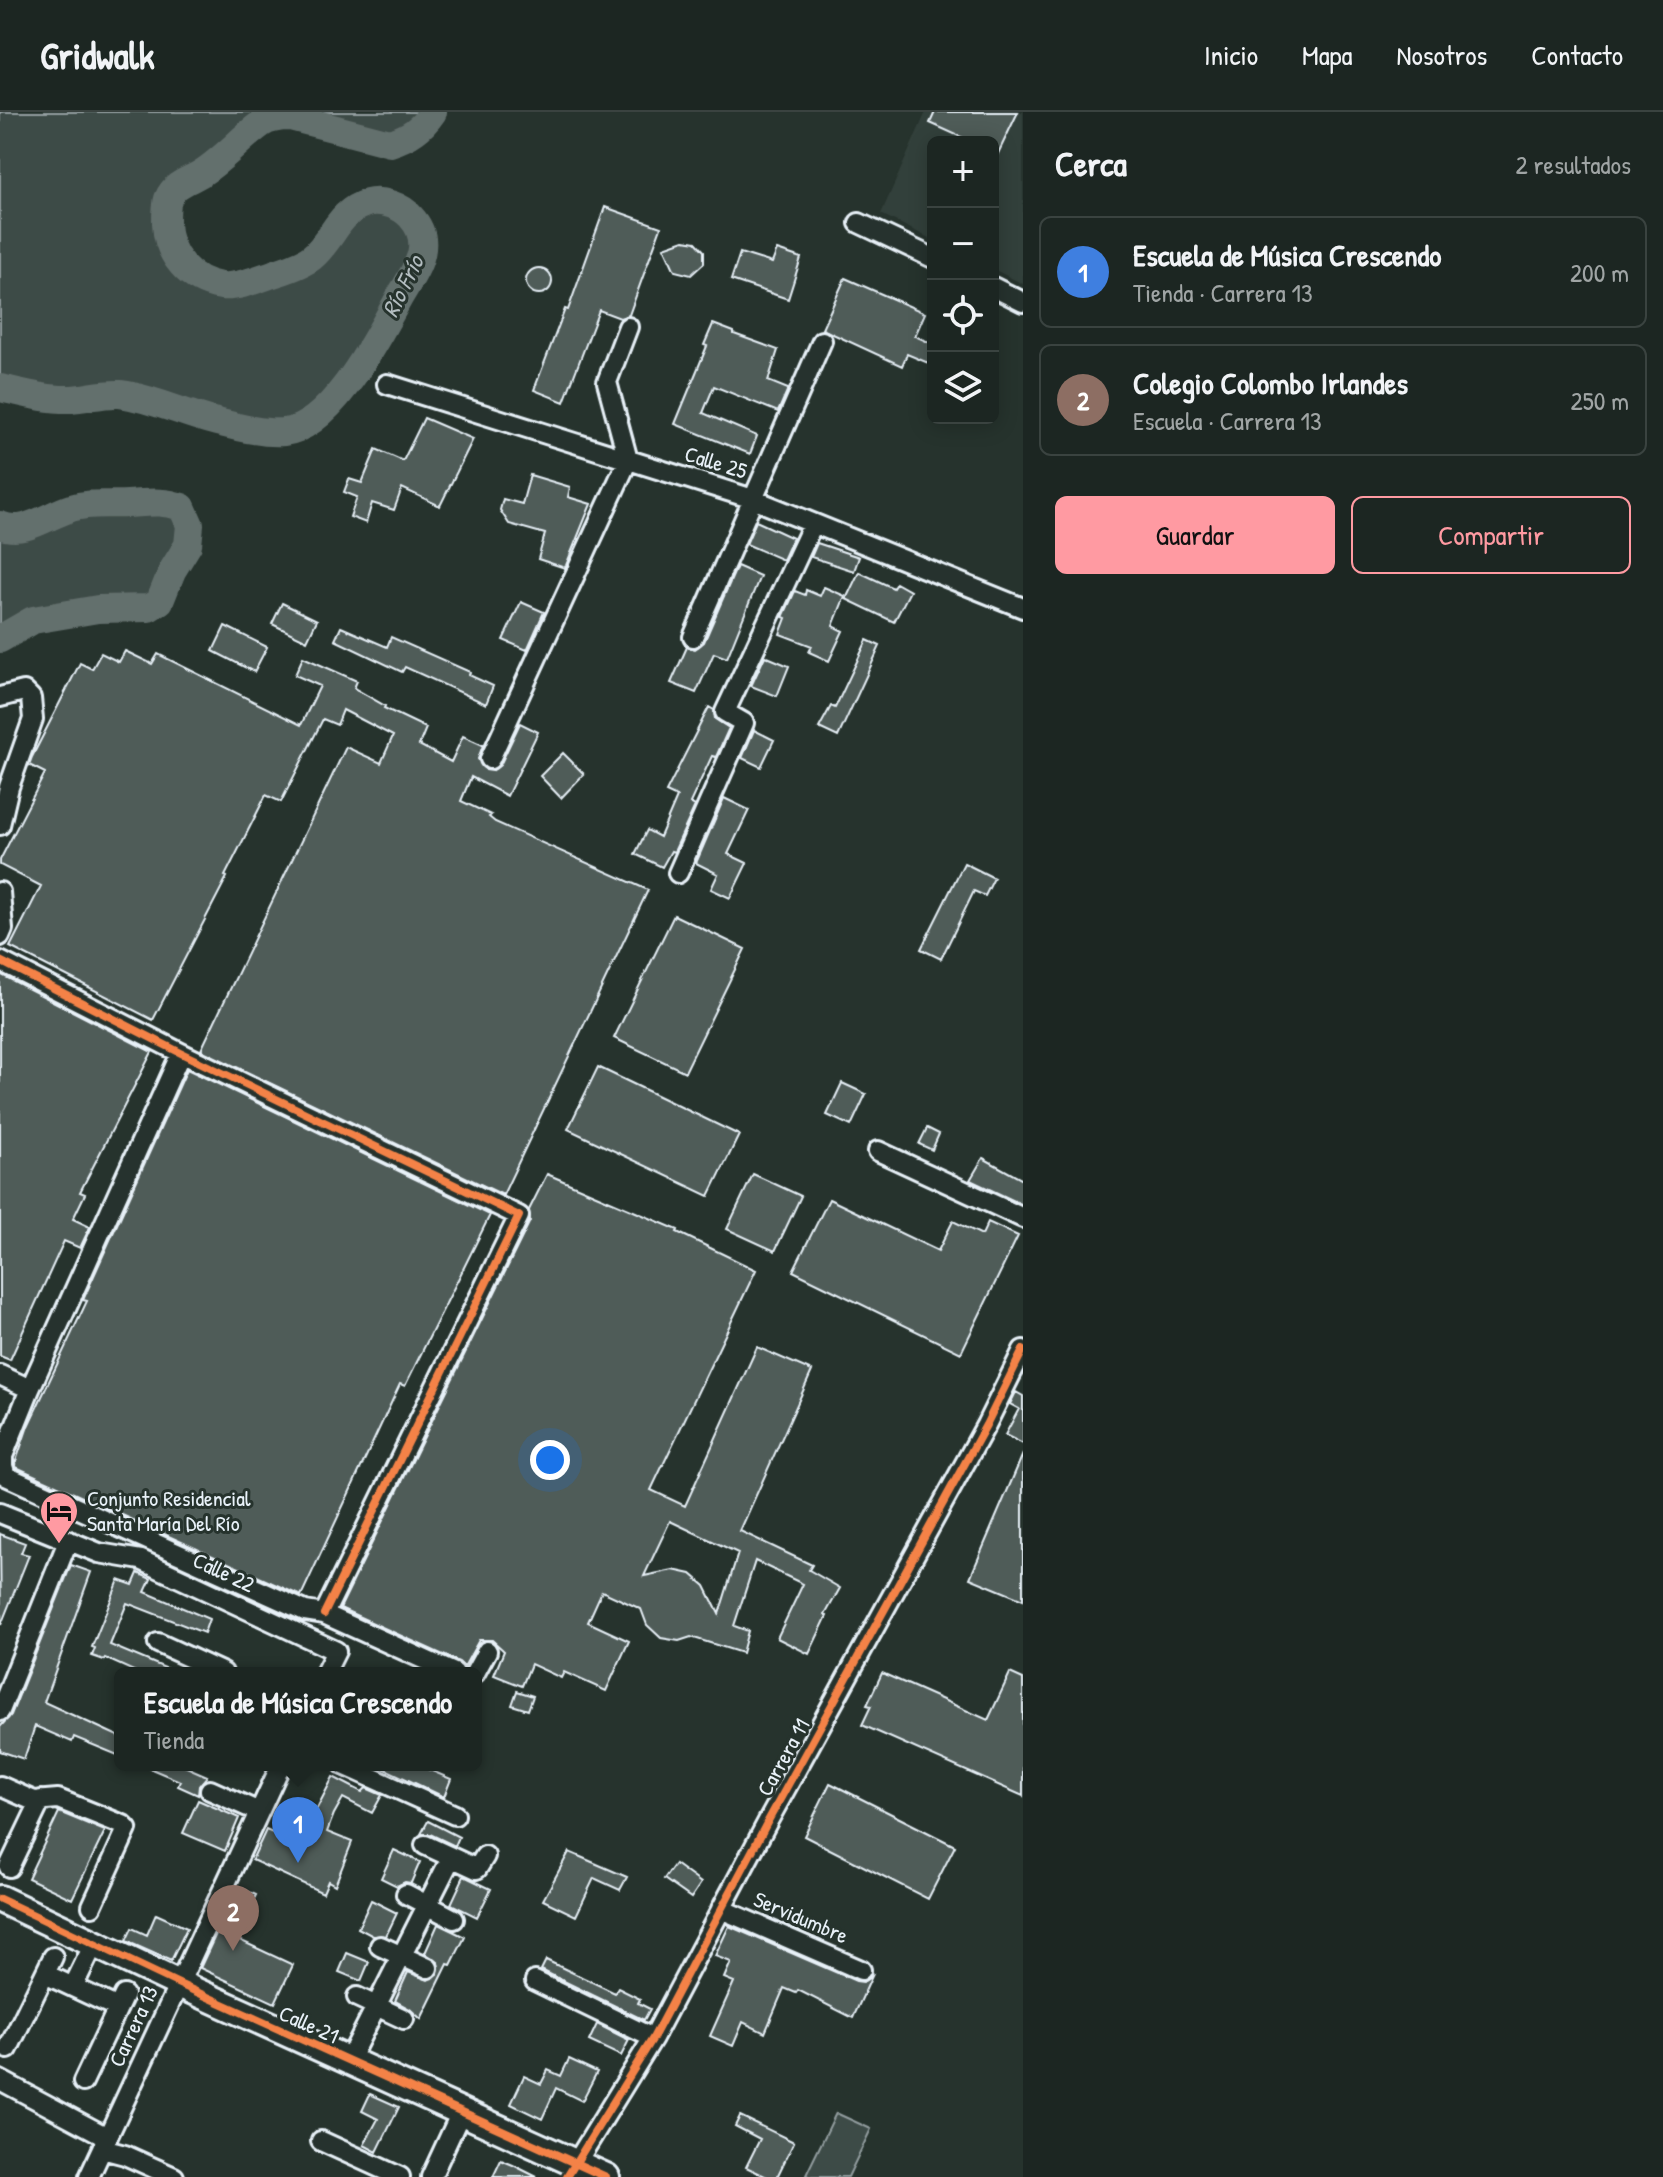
<!DOCTYPE html>
<html lang="es">
<head>
<meta charset="utf-8">
<style>
	body { margin:0; font-family:"Patrick Hand",sans-serif; background:#29322f; color:#f1f3f6 }
	.controls { position:absolute; right:24px; top:24px; display:grid; overflow:hidden; border-radius:12px; box-shadow:0 4px 20px #0003 }
	.controls button { width:72px; height:72px; display:grid; place-items:center; padding:0; border:0; border-bottom:2px solid #3a4340; background:#1c2622; color:#f1f3f6; font:40px sans-serif }
	.you { position:absolute; left:550px; top:1348px; width:28px; height:28px; margin:-20px; border:6px solid #fff; border-radius:50%; background:#1a73e8; box-shadow:0 0 0 12px #1a73e833 }
	.badge { display:grid; place-items:center; width:52px; height:52px; border-radius:50%; background:#ff9aa2; color:#fff; font-size:26px; font-weight:700 }
	.pin { position:absolute; translate:-50% -66px; filter:drop-shadow(0 2px 4px #0008) }
	.pin::after { content:''; position:absolute; top:42px; width:28px; height:24px; background:inherit; clip-path:polygon(0 0,100% 0,50% 100%) }
	.popup { position:absolute; left:114px; top:1555px; width:368px; height:104px; box-sizing:border-box; display:grid; place-content:center; border-radius:12px; background:#1c2622; filter:drop-shadow(0 2px 6px #0005); font-size:26px; white-space:nowrap; color:#a0a5a5 }
	.popup b { font-size:30px; color:#f1f3f6 }
	.popup::after { content:''; position:absolute; left:50%; top:100%; margin-left:-16px; border:16px solid transparent; border-top-color:#1c2622 }
	.list { margin:0; padding:0; list-style:none }
	h2 { display:flex; justify-content:space-between; align-items:center; height:104px; margin:0; padding:0 32px; font-size:34px }
	h2 small { font-size:26px; font-weight:400; color:#a0a5a5 }
	.list li { display:grid; grid-template-columns:52px 1fr auto; gap:24px; align-items:center; box-sizing:border-box; height:112px; margin:0 16px 16px; padding:0 16px; border:2px solid #3a4340; border-radius:12px }
	.list b { display:block; font-size:30px; white-space:nowrap }
	.list p { margin:0; font-size:26px; white-space:nowrap; color:#a0a5a5 }
	.list em { font-size:26px; font-style:normal; color:#a0a5a5 }
	.actions { display:flex; gap:16px; padding:24px 32px }
	.actions a { flex:1; padding:18px 0; border:2px solid #ff9aa2; border-radius:12px; text-align:center; font-size:28px; color:#ff9aa2 }
	.actions .main { background:#ff9aa2; color:#111 }
	.icon { flex:none; width:44px; height:44px; fill:none; stroke:currentColor; stroke-width:2; stroke-linecap:round; stroke-linejoin:round }
	.map { position:relative; flex:none; width:1023px; height:2065px; overflow:hidden }
	header { display:flex; align-items:center; gap:48px; box-sizing:border-box; height:112px; padding:0 40px; background:#1c2622; border-bottom:2px solid #3a4340 }
	header strong { font-size:38px }
	nav { display:flex; gap:44px; margin-inline-start:auto; font-size:28px }
	main { display:flex }
	aside { flex:1; background:#1c2622 }
	.map>svg:first-child { display:block }
	.built { fill:#333f3a }
	.green { fill:#3e4b47; stroke:#939ea0; stroke-width:2 }
	.lines { fill:none; stroke-linecap:round; stroke-linejoin:round }
	.river { stroke:#636f6d; stroke-width:28 }
	.building { fill:#505c59; stroke:#e8f1f8; stroke-width:2; fill-rule:evenodd }
	.street-casing { stroke:#e8f1f8; stroke-width:24 }
	.secondary-casing { stroke:#e8f1f8; stroke-width:32 }
	.street { stroke:#26332d; stroke-width:18 }
	.secondary { stroke:#26332d; stroke-width:26 }
	.cycleway-casing { stroke:#26332d; stroke-width:13 }
	.cycleway { stroke:#f48246; stroke-width:8 }
	.labels { text-anchor:middle; dominant-baseline:central; stroke-width:6; stroke-linejoin:round; paint-order:stroke }
	.street-label { font-size:22px; fill:#e8f1f8; stroke:#26332d }
	.poi-label { font-size:22px; fill:#e8f1f8; stroke:#26332d; text-anchor:start }
	.water-label { font-size:24px; font-style:italic; fill:#b3bdc0; stroke:#26332d }
</style>
</head>
<body>
<header>
<strong>Gridwalk</strong>
<nav><a>Inicio</a><a>Mapa</a><a>Nosotros</a><a>Contacto</a></nav>
</header>
<main>
<div class="map">
<svg width="1023" height="2065" viewBox="0 0 1023 2065">
	<rect width="100%" height="100%" fill="#26332d"/>
	<filter id="ink" filterUnits="userSpaceOnUse"><feTurbulence type="fractalNoise" baseFrequency=".0125" numOctaves="2"/><feDisplacementMap in="SourceGraphic" scale="16" xChannelSelector="R" yChannelSelector="G"/><feConvolveMatrix kernelMatrix="1 2 1 2 8 2 1 2 1" color-interpolation-filters="sRGB"/></filter>
	<g filter="url(#ink)">
		<path class="built" d="M926 0H1023V172L993 157V30H933V128L881 102Z"/>
		<path class="green" d="M0 0H433C422 16 410 25 390 31L290 5C279 5 270 6 261 12 240 27 223 48 200 62 188 69 174 72 168 87 166 93 166 105 166 111 166 143 188 169 220 174 237 176 258 167 273 162 285 158 302 153 312 145 333 128 338 99 367 91 381 87 402 94 411 105 436 132 414 160 399 186 378 224 332 316 284 320 262 322 234 314 213 309 182 301 151 286 120 282 104 281 87 286 71 287 48 288 23 281 0 276Z
			M148 389 166 390 182 395 190 413 188 433 172 459 160 489 149 496 98 497 33 508 0 527V413C25 424 49 402 72 396 97 389 123 393 148 389Z
			M836 2001 871 2017 848 2065H810L806 2063Z"/>
		<g class="lines">
			<path class="river" d="M0 276C23 281 48 288 71 287 87 286 104 281 120 282 151 286 182 301 213 309 234 314 262 322 284 320 332 316 378 224 399 186 414 160 436 132 411 105 402 94 382 87 367 91 338 99 333 128 312 145 302 153 285 158 273 162 258 167 237 176 221 174 189 169 167 143 166 111 166 105 166 93 168 87 174 72 188 69 200 62 223 48 240 27 261 12 270 6 279 5 290 5L390 31C410 25 422 16 433 0
				M0 413C24 424 48 403 71 396 89 390 108 393 127 392 147 391 162 388 182 395L190 413 188 433 172 459 160 489 149 496 98 497 33 508 0 527"/>
		</g>
		<path class="building" d="M935 0H1018L993 52V30H972L930 11Z
			M605 95 661 115 629 203 620 206 599 198 564 290 534 278 565 197 568 198Z
			M684 128 696 130 704 139V151L691 163 675 159 664 135Z
			M777 138 801 146 788 187 731 168 740 141 772 151Z
			M526 169a13 13 0 1 1 26 0a13 13 0 1 1-26 0Z
			M845 166 925 201 915 224 933 232V253L907 242 902 254 822 217Z
			M713 212 734 220V222L778 238 768 269 788 277 778 300 714 274 703 301 757 324 750 342 675 312 707 234 704 233Z
			M424 306 473 327 440 394 402 376 394 398 372 391 366 411 350 405 357 385 344 380 349 367 362 371 376 337 403 349Z
			M530 363 570 375 568 385 591 392 565 456 538 447 545 422 509 412 500 398 503 387 522 392Z
			M756 409 793 426 783 448 746 432Z
			M817 431 859 445 854 459 811 445Z
			M737 454 760 464 727 546 714 541 696 581 671 571 687 535 695 537 704 530Z
			M859 460 893 476 896 471 910 479 894 510 846 487Z
			M824 475 845 484 833 514 843 519 829 549 809 540 812 534 780 522 786 506 783 505 795 479 805 483 806 478 820 484Z
			M521 490 544 500 527 538 503 528Z
			M282 491 317 508 307 529 272 512Z
			M225 514 267 535 254 560 213 539Z
			M341 515 387 535 391 525 470 560 469 563 493 574 486 592 405 555 402 560 335 528Z
			M867 528 880 534 838 625 819 616 831 594 835 596Z
			M125 539 152 552 158 542 301 613 320 574 295 563 303 545 357 569 354 576 385 594 384 596 426 616 419 633 451 650 463 624 483 633 478 647 486 658 492 659 500 653 520 611 538 620 507 684 471 665 461 689 491 703 489 705 495 710 648 778 503 1083 201 938 346 635 381 651 393 624 343 598 337 613 323 607 281 690 266 683 225 764 227 765 153 908 10 835 41 774 0 753V748L45 661 29 653 32 645 80 551 92 557 101 541 119 550Z
			M765 544 789 554 777 584 751 574Z
			M709 595 714 598 715 607 729 616 716 645 712 644 690 691 695 694 674 740 671 739 662 755 635 742 647 718 660 725 677 685 666 680Z
			M754 618 774 628 761 655 742 646Z
			M563 641 584 662 561 686 540 664Z
			M724 686 749 698 728 742 747 751 730 786 711 777 718 762 696 751Z
			M964 751 994 766 985 784 974 779 941 847 921 837Z
			M674 803 745 837 685 960 614 926Z
			M0 862 152 940 80 1080 85 1082 73 1107 90 1115 80 1136 64 1129 10 1248 0 1244Z
			M598 955 739 1023 709 1084 568 1017Z
			M187 957 490 1103 405 1274 400 1272 301 1484 16 1355 15 1352 28 1314 87 1189 83 1188Z
			M842 971 866 982 851 1014 827 1003Z
			M927 1016 939 1022 932 1038 919 1032Z
			M983 1046 1023 1068V1093L970 1068Z
			M547 1062 678 1118 677 1120 756 1158 651 1378 685 1394 757 1235 812 1259 740 1419 812 1453 809 1458 840 1476 825 1503 827 1504 809 1542 777 1526 803 1472 755 1449 734 1514 748 1519 742 1541 691 1525 679 1529 661 1526 647 1513 641 1497 602 1479 588 1510 629 1529 606 1579 564 1560 561 1566 531 1552 522 1574 494 1563 504 1539 492 1528H479L464 1555 459 1550 340 1496 530 1109 529 1098ZM670 1409 738 1441 719 1502 705 1474 691 1462 673 1458 644 1464Z
			M753 1062 801 1084 775 1139 727 1117Z
			M829 1087 938 1139 953 1109 982 1123 988 1110 1018 1124 961 1241 793 1159Z
			M1016 1280 1023 1284V1332L1005 1323 1019 1297 1010 1292Z
			M1023 1342V1488L970 1466Z
			M0 1422 25 1431 21 1441 29 1443 1 1513Z
			M71 1453 91 1460 44 1590 120 1625V1644L74 1625 72 1630 35 1614 24 1647 0 1639V1615L11 1603Z
			M138 1461 151 1467 145 1480 209 1507 204 1521 127 1491 110 1533 177 1561H138L105 1546 104 1548 92 1544 95 1536 92 1535 119 1468 133 1473Z
			M882 1561 988 1608 1010 1561 1023 1567V1684L862 1613 871 1594 867 1593Z
			M517 1579 533 1584 528 1598 512 1593Z
			M142 1653H182L207 1664 199 1674 198 1683 178 1674 180 1669Z
			M377 1653H418L451 1667 444 1685Z
			M333 1665 362 1680 366 1676 382 1683 372 1701 343 1686 334 1702 327 1720 352 1730 335 1773 328 1769 323 1781 252 1748 266 1718 298 1732 310 1703 313 1704Z
			M830 1671 955 1734 928 1787 804 1724Z
			M198 1688 239 1706 225 1739 183 1721Z
			M59 1700 105 1719 72 1787 28 1766Z
			M428 1709 459 1725 455 1734 430 1722H421Z
			M394 1738 420 1750 411 1771 405 1770 397 1774 381 1766Z
			M569 1740 627 1765 620 1778 594 1766 576 1804 543 1788Z
			M675 1752 701 1771 691 1786 664 1767Z
			M464 1764 491 1777 477 1805 451 1792Z
			M238 1775 256 1783 235 1826 293 1853 275 1891 200 1856Z
			M371 1788 397 1801 386 1824H373L358 1816Z
			M156 1802 187 1816 171 1849 126 1829 132 1816 147 1823Z
			M438 1812 465 1825 451 1853 448 1852 421 1907 410 1897 395 1889 408 1860 428 1868 438 1862V1850L425 1841Z
			M729 1814 856 1869 863 1870 872 1864 853 1906 798 1878 796 1881 784 1876 765 1921 743 1910 733 1934 710 1924 734 1870 724 1866 731 1850 715 1844Z
			M347 1841 369 1850 361 1869 339 1860Z
			M546 1848 615 1881 618 1876 640 1887 638 1891 650 1897 644 1908 541 1858Z
			M597 1912 629 1928 621 1944 589 1929Z
			M569 1947 597 1960 582 1989 556 1976 542 2007 511 1992 524 1964 541 1972 548 1958 561 1964Z
			M370 1982 399 1995 377 2040 364 2033 378 2007 362 1999Z
			M740 2004 794 2030 777 2065H767L746 2055 760 2027 735 2014Z
			M501 2048 513 2053 537 2065H493Z"/>
		<g class="lines">
			<defs>
				<path id="street" d="M859 111 933 146
					M993 175 1023 190
					M387 272 753 387 1023 496
					M693 525 822 229
					M0 585 24 579 31 586 33 607 9 675 0 713
					M490 647 628 348 607 270 628 215
					M678 761 744 611 725 600 813 412
					M0 780 3 817 0 824
					M0 849 181 941 519 1104 324 1502
					M878 1039 1023 1106
					M0 1263 30 1277 3 1344V1354L6 1364 305 1499 324 1502 454 1561
					M30 1277 181 941
					M0 1401 99 1441 141 1448 336 1539 325 1561
					M158 1531 223 1561
					M475 1561 487 1539
					M0 1599 68 1429
					M344 1653 455 1703
					M0 1674 34 1689 58 1687 123 1713 127 1717 92 1794
					M210 1678 259 1700
					M425 1733 477 1757 485 1744
					M9 1755 41 1688
					M406 1782 454 1807
					M721 1797 861 1858
					M380 1834 428 1856
					M45 1862 118 1896
					M535 1869 653 1926
					M73 1875 94 1832
					M357 1885 404 1907
					M8 1937 53 1845
					M348 1950 451 1746
					M0 1968 107 2025
					M83 1970 124 1883
					M321 2029 400 2065
					M102 2037 125 2043 174 2065
					M576 2051 653 1926 768 1709 986 1313 1023 1238
					M89 2065 281 1653
					M431 2065 462 1998"/>
				<path id="secondary" d="M0 1787 179 1872 606 2065"/>
			</defs>
			<use href="#street" class="street-casing"/>
			<use href="#secondary" class="secondary-casing"/>
			<use href="#street" class="street"/>
			<use href="#secondary" class="secondary"/>
			<defs>
				<path id="cycleway" d="M0 849 181 941 519 1104 324 1502
					M0 1787 179 1872 606 2065
					M567 2065 653 1926 768 1709 986 1313 1023 1238"/>
			</defs>
			<use href="#cycleway" class="cycleway-casing"/>
			<use href="#cycleway" class="cycleway"/>
		</g>
	</g>
	<defs>
		<symbol id="hotel-pin" viewBox="-11 -11 22 30"><path d="M0 17L-7.5 6A9.5 9.5 0 1 1 7.5 6Z" fill="#ff9aa2" stroke="#26332d"/><path d="M-6-4.5h1.5V1H6V5H4.5V3h-9V5H-6ZM-4 0a1.8 1.8 0 1 1 3.6 0ZM.5 0V-2.5h3Q6-2.5 6 0Z" fill="#111"/></symbol>
	</defs>
	<g fill-rule="evenodd">
		<use href="#hotel-pin" x="37" y="1377" width="44" height="60"/>
	</g>
	<g class="labels">
		<g class="street-label">
			<text transform="translate(716 350) rotate(17)">Calle 25</text>
			<text transform="translate(224 1460) rotate(25)">Calle 22</text>
			<text transform="translate(783 1645) rotate(-61)">Carrera 11</text>
			<text transform="translate(801 1805) rotate(23)">Servidumbre</text>
			<text transform="translate(309 1912) rotate(24)">Calle 21</text>
			<text transform="translate(133 1914) rotate(-65)">Carrera 13</text>
		</g>
		<g class="poi-label">
			<text x="87" y="1386">Conjunto Residencial<tspan x="87" dy="25">Santa María Del Río</tspan></text>
		</g>
		<g class="water-label">
			<text transform="translate(402 174) rotate(-64)">Río Frío</text>
		</g>
	</g>
</svg>
<div class="controls">
<button>+</button>
<button>−</button>
<button><svg class="icon" aria-label="locate" viewBox="0 0 24 24"><circle cx="12" cy="12" r="6"/><path d="M12 2v4M12 18v4M2 12h4M18 12h4"/></svg></button>
<button><svg class="icon" aria-label="layers" viewBox="0 0 24 24"><path d="M12 4l9 5-9 5-9-5zM3 14l9 5 9-5"/></svg></button>
</div>
<div class="you"></div>
<div class="pin badge" style="left:298px;top:1751px;background:#3f7fe0">1</div>
<div class="popup"><b>Escuela de Música Crescendo</b>Tienda</div>
<div class="pin badge" style="left:233px;top:1839px;background:#8d6e63">2</div>
</div>
<aside>
<h2>Cerca<small>2 resultados</small></h2>
<ul class="list">
<li><span class="badge" style="background:#3f7fe0">1</span><div><b>Escuela de Música Crescendo</b><p>Tienda · Carrera 13</p></div><em>200 m</em></li>
<li><span class="badge" style="background:#8d6e63">2</span><div><b>Colegio Colombo Irlandes</b><p>Escuela · Carrera 13</p></div><em>250 m</em></li>
</ul>
<div class="actions"><a class="main">Guardar</a><a>Compartir</a></div>
</aside>
</main>
</body>
</html>
